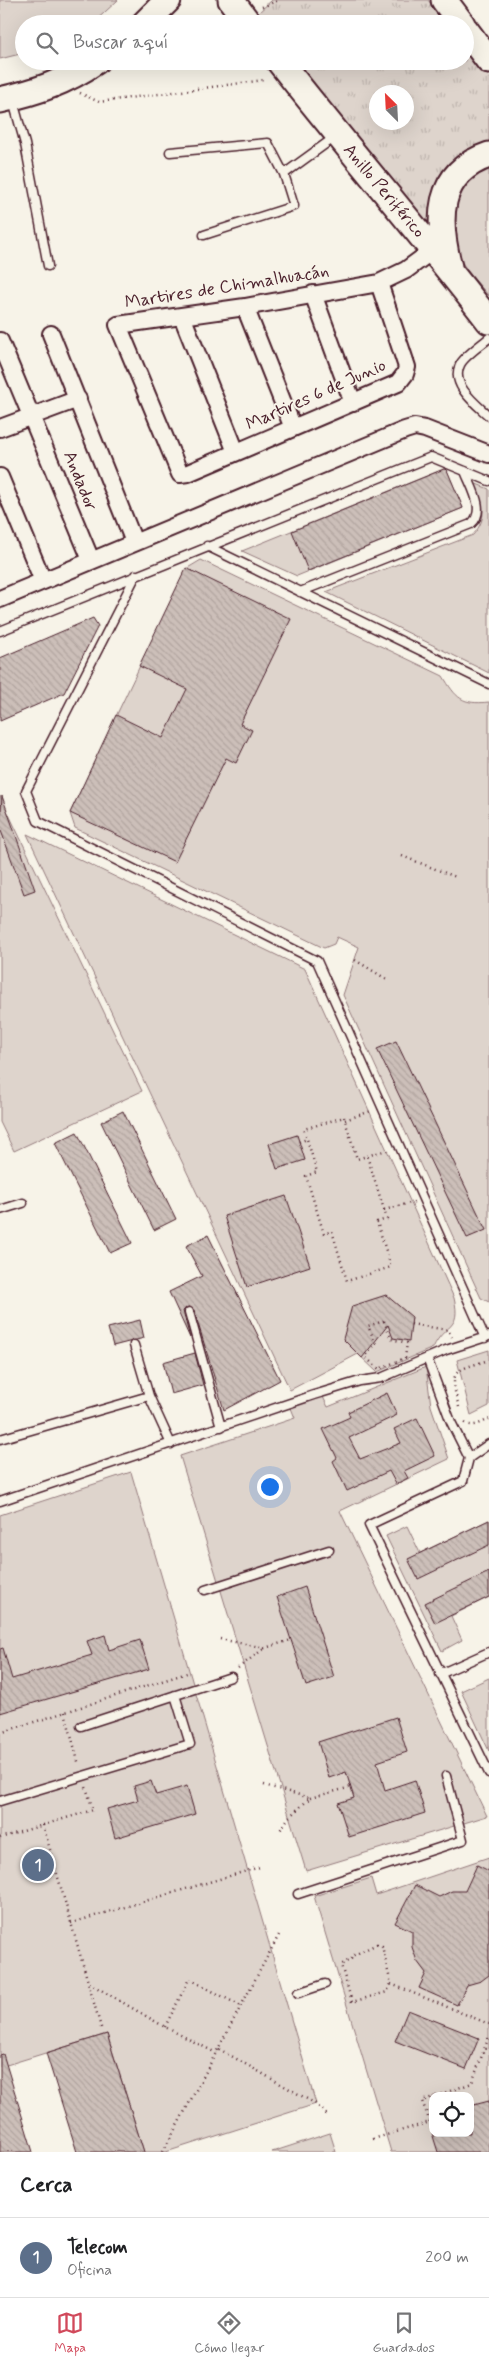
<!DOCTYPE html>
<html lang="es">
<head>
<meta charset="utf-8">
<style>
	body { margin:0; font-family:Mynerve,sans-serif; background:#f6f6f6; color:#202124 }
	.controls { position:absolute; right:15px; bottom:15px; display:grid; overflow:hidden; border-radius:10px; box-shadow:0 5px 20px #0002 }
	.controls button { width:45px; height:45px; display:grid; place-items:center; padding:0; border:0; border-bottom:1px solid #e0e0e0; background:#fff; color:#202124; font:25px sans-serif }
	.compass { position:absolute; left:369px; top:85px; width:45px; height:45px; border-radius:50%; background:#fff; box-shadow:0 5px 20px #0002; rotate:336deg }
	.you { position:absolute; left:269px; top:1486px; width:18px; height:18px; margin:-12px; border:4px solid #fff; border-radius:50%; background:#1a73e8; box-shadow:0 0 0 8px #1a73e833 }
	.badge { display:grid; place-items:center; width:32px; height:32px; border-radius:50%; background:#d1495b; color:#fff; font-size:16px; font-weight:700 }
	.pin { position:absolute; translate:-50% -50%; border:2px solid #fff; box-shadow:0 1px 5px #0006 }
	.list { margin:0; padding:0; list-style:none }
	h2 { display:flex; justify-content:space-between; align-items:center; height:65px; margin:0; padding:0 20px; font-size:21px }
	h2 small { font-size:16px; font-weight:400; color:#757577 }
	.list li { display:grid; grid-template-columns:32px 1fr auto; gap:15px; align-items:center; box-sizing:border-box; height:80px; padding:0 20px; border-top:1px solid #e0e0e0 }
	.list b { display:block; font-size:19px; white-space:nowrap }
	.list p { margin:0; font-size:16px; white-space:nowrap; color:#757577 }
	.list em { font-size:16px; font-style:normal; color:#757577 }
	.icon { flex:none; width:28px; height:28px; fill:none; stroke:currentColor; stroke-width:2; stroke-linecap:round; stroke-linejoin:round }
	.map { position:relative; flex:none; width:489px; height:2152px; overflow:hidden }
	.search { position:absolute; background:#fff; box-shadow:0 5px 20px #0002; left:15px; right:15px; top:15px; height:55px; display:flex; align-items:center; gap:12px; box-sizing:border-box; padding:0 18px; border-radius:28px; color:#757577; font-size:19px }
	.sheet { height:145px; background:#fff }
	nav { display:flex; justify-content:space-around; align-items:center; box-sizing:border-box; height:70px; border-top:1px solid #e0e0e0; background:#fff; font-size:14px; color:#757577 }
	nav a { display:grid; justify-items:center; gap:2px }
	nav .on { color:#d1495b }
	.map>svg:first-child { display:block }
	.grass { fill:#ded4cc; stroke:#947a7c; fill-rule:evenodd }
	.park { fill:url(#park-tufts); stroke:#947a7c; fill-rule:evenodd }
	.building { fill:url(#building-back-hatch); stroke:#4a1f2b }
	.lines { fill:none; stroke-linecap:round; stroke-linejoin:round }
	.service-casing { stroke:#4a1f2b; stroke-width:11 }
	.minor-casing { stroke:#4a1f2b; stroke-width:20 }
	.primary-casing { stroke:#4a1f2b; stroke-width:29 }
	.path { stroke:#4a1f2b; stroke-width:2.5; stroke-dasharray:1 4; stroke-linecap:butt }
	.service { stroke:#f7f3e8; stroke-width:8 }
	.minor { stroke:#f7f3e8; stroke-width:16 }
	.primary { stroke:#f7f3e8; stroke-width:25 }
	.labels { text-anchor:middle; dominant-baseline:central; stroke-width:4; stroke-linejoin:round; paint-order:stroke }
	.street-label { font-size:18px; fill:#4a1f2b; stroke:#f7f3e8 }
</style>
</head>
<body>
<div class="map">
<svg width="489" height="2152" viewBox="0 0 489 2152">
	<defs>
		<pattern id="park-tufts" width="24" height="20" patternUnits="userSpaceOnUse" patternTransform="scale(1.25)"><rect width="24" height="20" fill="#ded4cc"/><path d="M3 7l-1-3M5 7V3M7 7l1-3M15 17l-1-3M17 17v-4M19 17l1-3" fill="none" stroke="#c0b6af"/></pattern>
		<pattern id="building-back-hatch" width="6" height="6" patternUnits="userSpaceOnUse" patternTransform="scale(1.25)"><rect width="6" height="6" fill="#ccbfb9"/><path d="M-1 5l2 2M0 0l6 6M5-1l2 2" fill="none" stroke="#b1a49f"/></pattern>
	</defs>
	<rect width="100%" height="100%" fill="#f7f3e8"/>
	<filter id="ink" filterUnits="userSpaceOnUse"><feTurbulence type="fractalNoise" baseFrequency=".02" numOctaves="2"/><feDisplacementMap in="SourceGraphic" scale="10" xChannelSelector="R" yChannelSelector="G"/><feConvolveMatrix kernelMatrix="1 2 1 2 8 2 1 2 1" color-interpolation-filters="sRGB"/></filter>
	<g filter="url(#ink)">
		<path class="grass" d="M0 0H118L92 24H24V53L0 59Z
			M489 165V296C476 281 460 265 454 245 447 221 453 191 471 173 476 169 484 167 489 165Z
			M446 468 463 508 297 576 242 551Z
			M474 483 489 489V673L326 592 473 535C489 516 483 505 474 483Z
			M201 560 443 676C456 698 462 705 489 702V1302L481 1298 343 995 359 947 337 937 334 944 324 948 75 828 70 813 186 569Z
			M0 796 142 1091 14 1151 0 1122Z
			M27 834 305 969 454 1298C462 1331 444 1323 433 1348L377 1372 358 1354 290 1390Z
			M489 1350V1406L471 1415 457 1360Z
			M426 1367 431 1406 449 1459 340 1511 487 1816 306 1871 180 1456 295 1418 291 1408 322 1395 328 1407Z
			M131 1472 316 2104 166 2152H144L107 2034 0 2067V1515Z
			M489 1520V1597L451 1616 462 1640 442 1651 386 1536 407 1526 420 1553Z
			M489 1678V1751L461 1691Z
			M489 1857V2152H391L314 1896 371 1878 376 1895ZM433 2096H470V2133H433Z
			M330 2133 336 2152H272Z"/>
		<path class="park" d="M272 0H428L447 24H267L258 13Z
			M465 47 489 77V143C442 157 436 191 427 233L296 61H465ZM376 92H406V122H376Z"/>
		<path class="building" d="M444 469 447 470 463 508 308 571 292 531Z
			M186 568 291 619 240 724 252 730 236 763 226 758 175 862 70 813 116 715 163 738 187 689 139 666Z
			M93 618 98 626 64 693 0 721V658Z
			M2 796 35 890 24 894 0 828Z
			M396 1041 486 1230 467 1238 377 1049Z
			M123 1111 176 1219 154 1230 101 1122Z
			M77 1132 132 1243 110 1253 55 1143Z
			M297 1135 305 1160 277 1169 269 1144Z
			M286 1196 310 1266 247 1287 224 1216Z
			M208 1235 280 1380 224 1410 194 1310 188 1307 183 1311 190 1338 169 1292 202 1276 186 1246Z
			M386 1295 412 1317 409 1341 393 1338 388 1325 362 1358 343 1339 352 1306Z
			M140 1320 144 1338 113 1346 108 1328Z
			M195 1353 203 1385 171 1394 163 1362Z
			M387 1393 397 1415 349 1438 360 1459 401 1443 394 1429 417 1418 435 1456 404 1471 408 1478 396 1484 389 1471 347 1491 333 1461 337 1458 323 1429 350 1417 348 1412Z
			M489 1520V1545L418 1579 408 1559Z
			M489 1572V1597L435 1623 425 1603Z
			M305 1587 334 1677 306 1686 277 1597Z
			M105 1635 109 1650 140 1640 149 1669 0 1713V1649L3 1648 12 1679 92 1655 87 1641Z
			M396 1717 407 1752 377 1762 385 1790 415 1780 425 1813 349 1837 338 1803 354 1798 346 1772 329 1778 318 1742Z
			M151 1781 156 1795 187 1786 195 1814 115 1838 107 1809 138 1800 134 1786Z
			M477 1865 489 1871V1975L481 1981 467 1985 457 2005 419 1988 426 1973 417 1961 412 1947V1931L395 1923 415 1885 439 1897 452 1891H465Z
			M408 2010 479 2038 466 2069 395 2041Z
			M107 2034 110 2044 144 2152H77L46 2053Z
			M3 2054 33 2152H0V2055Z
			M489 2101V2152H438L432 2133H470V2106Z"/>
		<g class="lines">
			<defs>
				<path id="service" d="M13 101 25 144 48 266
					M170 152 268 143 284 174 294 206 204 235
					M284 174 335 137
					M489 338C482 344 463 357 460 365 450 385 476 404 489 416
					M207 546 489 684
					M136 575 26 791 38 821 317 961 485 1338
					M300 592 471 524C487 511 471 487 465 471
					M0 631 431 457 489 481
					M0 1210 23 1203
					M189 1312 221 1427
					M134 1345 149 1396 171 1444
					M427 1358 451 1422 469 1458
					M0 1439 149 1396
					M489 1444 469 1458 463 1481 369 1525 489 1773
					M0 1501 314 1395 360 1381 381 1378 446 1350 489 1336
					M205 1590 329 1550
					M440 1674 489 1652
					M81 1726 231 1677
					M0 1801 190 1744 175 1695
					M298 1894 463 1840 446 1776
					M298 1993 325 1984"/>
				<path id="minor" d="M379 283 407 367 405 374 398 383 188 473 180 474 118 325 245 307 379 283 406 270 433 250
					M313 294 353 403
					M245 307 293 428
					M182 316 236 452
					M51 334 134 542
					M0 341 91 560
					M0 428 78 399
					M0 477 43 581
					M0 599 405 430 415 427 425 429 489 454"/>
				<path id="primary" d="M231 0 249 24
					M444 0 462 24
					M144 24 168 0
					M465 29 489 61
					M279 61C348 149 421 233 489 321
					M0 100C36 92 66 82 96 61
					M449 267C437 221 435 173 489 155"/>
			</defs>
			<use href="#service" class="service-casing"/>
			<use href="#minor" class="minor-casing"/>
			<use href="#primary" class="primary-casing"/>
			<path class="path" d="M262 7 279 0
				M80 93 99 102 264 80
				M402 856 456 877
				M355 960 388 980
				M344 1117 357 1159 367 1156 387 1219 377 1222 391 1267 347 1281 332 1231 324 1234 306 1176 317 1172 304 1129Z
				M345 1120 371 1111
				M299 1142 307 1139
				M367 1156 390 1149
				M384 1210 414 1202
				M384 1321 391 1339 407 1343 405 1358 379 1369 365 1357 376 1344 368 1326Z
				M411 1324 448 1330 452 1337
				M459 1407C448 1369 454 1371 489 1360
				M465 1423C473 1428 481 1423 489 1419
				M220 1639 265 1648 291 1640
				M238 1668 265 1648
				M65 1712 79 1765
				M0 1733 190 1672
				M264 1785 310 1798 289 1817 279 1832
				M310 1798 351 1787
				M43 1825 102 2031
				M0 1838 93 1810 86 1787
				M71 1923 260 1867
				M377 1944 382 1946 391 1984 387 1992 352 2002 341 1965 351 1959 352 1956Z
				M89 1983 165 2027 216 2053
				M391 1984 489 2024
				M165 2027 189 1979 241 2006
				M219 2049 316 2104 328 2116
				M436 2096 472 2083 489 2036
				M373 2139 430 2122 422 2101 433 2097
				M163 2152 280 1933"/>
			<use href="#service" class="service"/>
			<use href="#minor" class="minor"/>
			<use href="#primary" class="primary"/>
		</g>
	</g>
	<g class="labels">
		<g class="street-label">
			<text transform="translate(384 191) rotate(50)">Anillo Periférico</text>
			<text transform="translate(227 287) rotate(-9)">Martires de Chimalhuacán</text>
			<text transform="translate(316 395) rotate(-24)">Martires 6 de Junio</text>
			<text transform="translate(80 481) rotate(68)">Andador</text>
		</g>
	</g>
</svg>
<div class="controls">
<button><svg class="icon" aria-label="locate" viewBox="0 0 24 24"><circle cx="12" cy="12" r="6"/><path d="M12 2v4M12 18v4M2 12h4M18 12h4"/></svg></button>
</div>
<svg class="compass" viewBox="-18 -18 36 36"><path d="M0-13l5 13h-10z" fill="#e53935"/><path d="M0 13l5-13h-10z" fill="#757577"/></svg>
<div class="you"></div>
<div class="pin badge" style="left:38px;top:1865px;background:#5c6f8a">1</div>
<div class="search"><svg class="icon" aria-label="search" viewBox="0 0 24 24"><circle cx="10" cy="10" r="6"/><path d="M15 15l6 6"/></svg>Buscar aquí</div>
</div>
<section class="sheet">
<h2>Cerca<small></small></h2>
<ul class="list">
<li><span class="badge" style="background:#5c6f8a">1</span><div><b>Telecom</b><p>Oficina</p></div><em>200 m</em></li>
</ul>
</section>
<nav>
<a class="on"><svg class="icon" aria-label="map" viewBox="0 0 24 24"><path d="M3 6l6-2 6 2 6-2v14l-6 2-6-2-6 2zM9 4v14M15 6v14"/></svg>Mapa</a>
<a><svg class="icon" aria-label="directions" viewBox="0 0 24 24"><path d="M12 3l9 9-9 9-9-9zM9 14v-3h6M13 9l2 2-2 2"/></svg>Cómo llegar</a>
<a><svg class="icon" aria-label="saved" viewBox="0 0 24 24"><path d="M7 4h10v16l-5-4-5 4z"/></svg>Guardados</a>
</nav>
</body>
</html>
